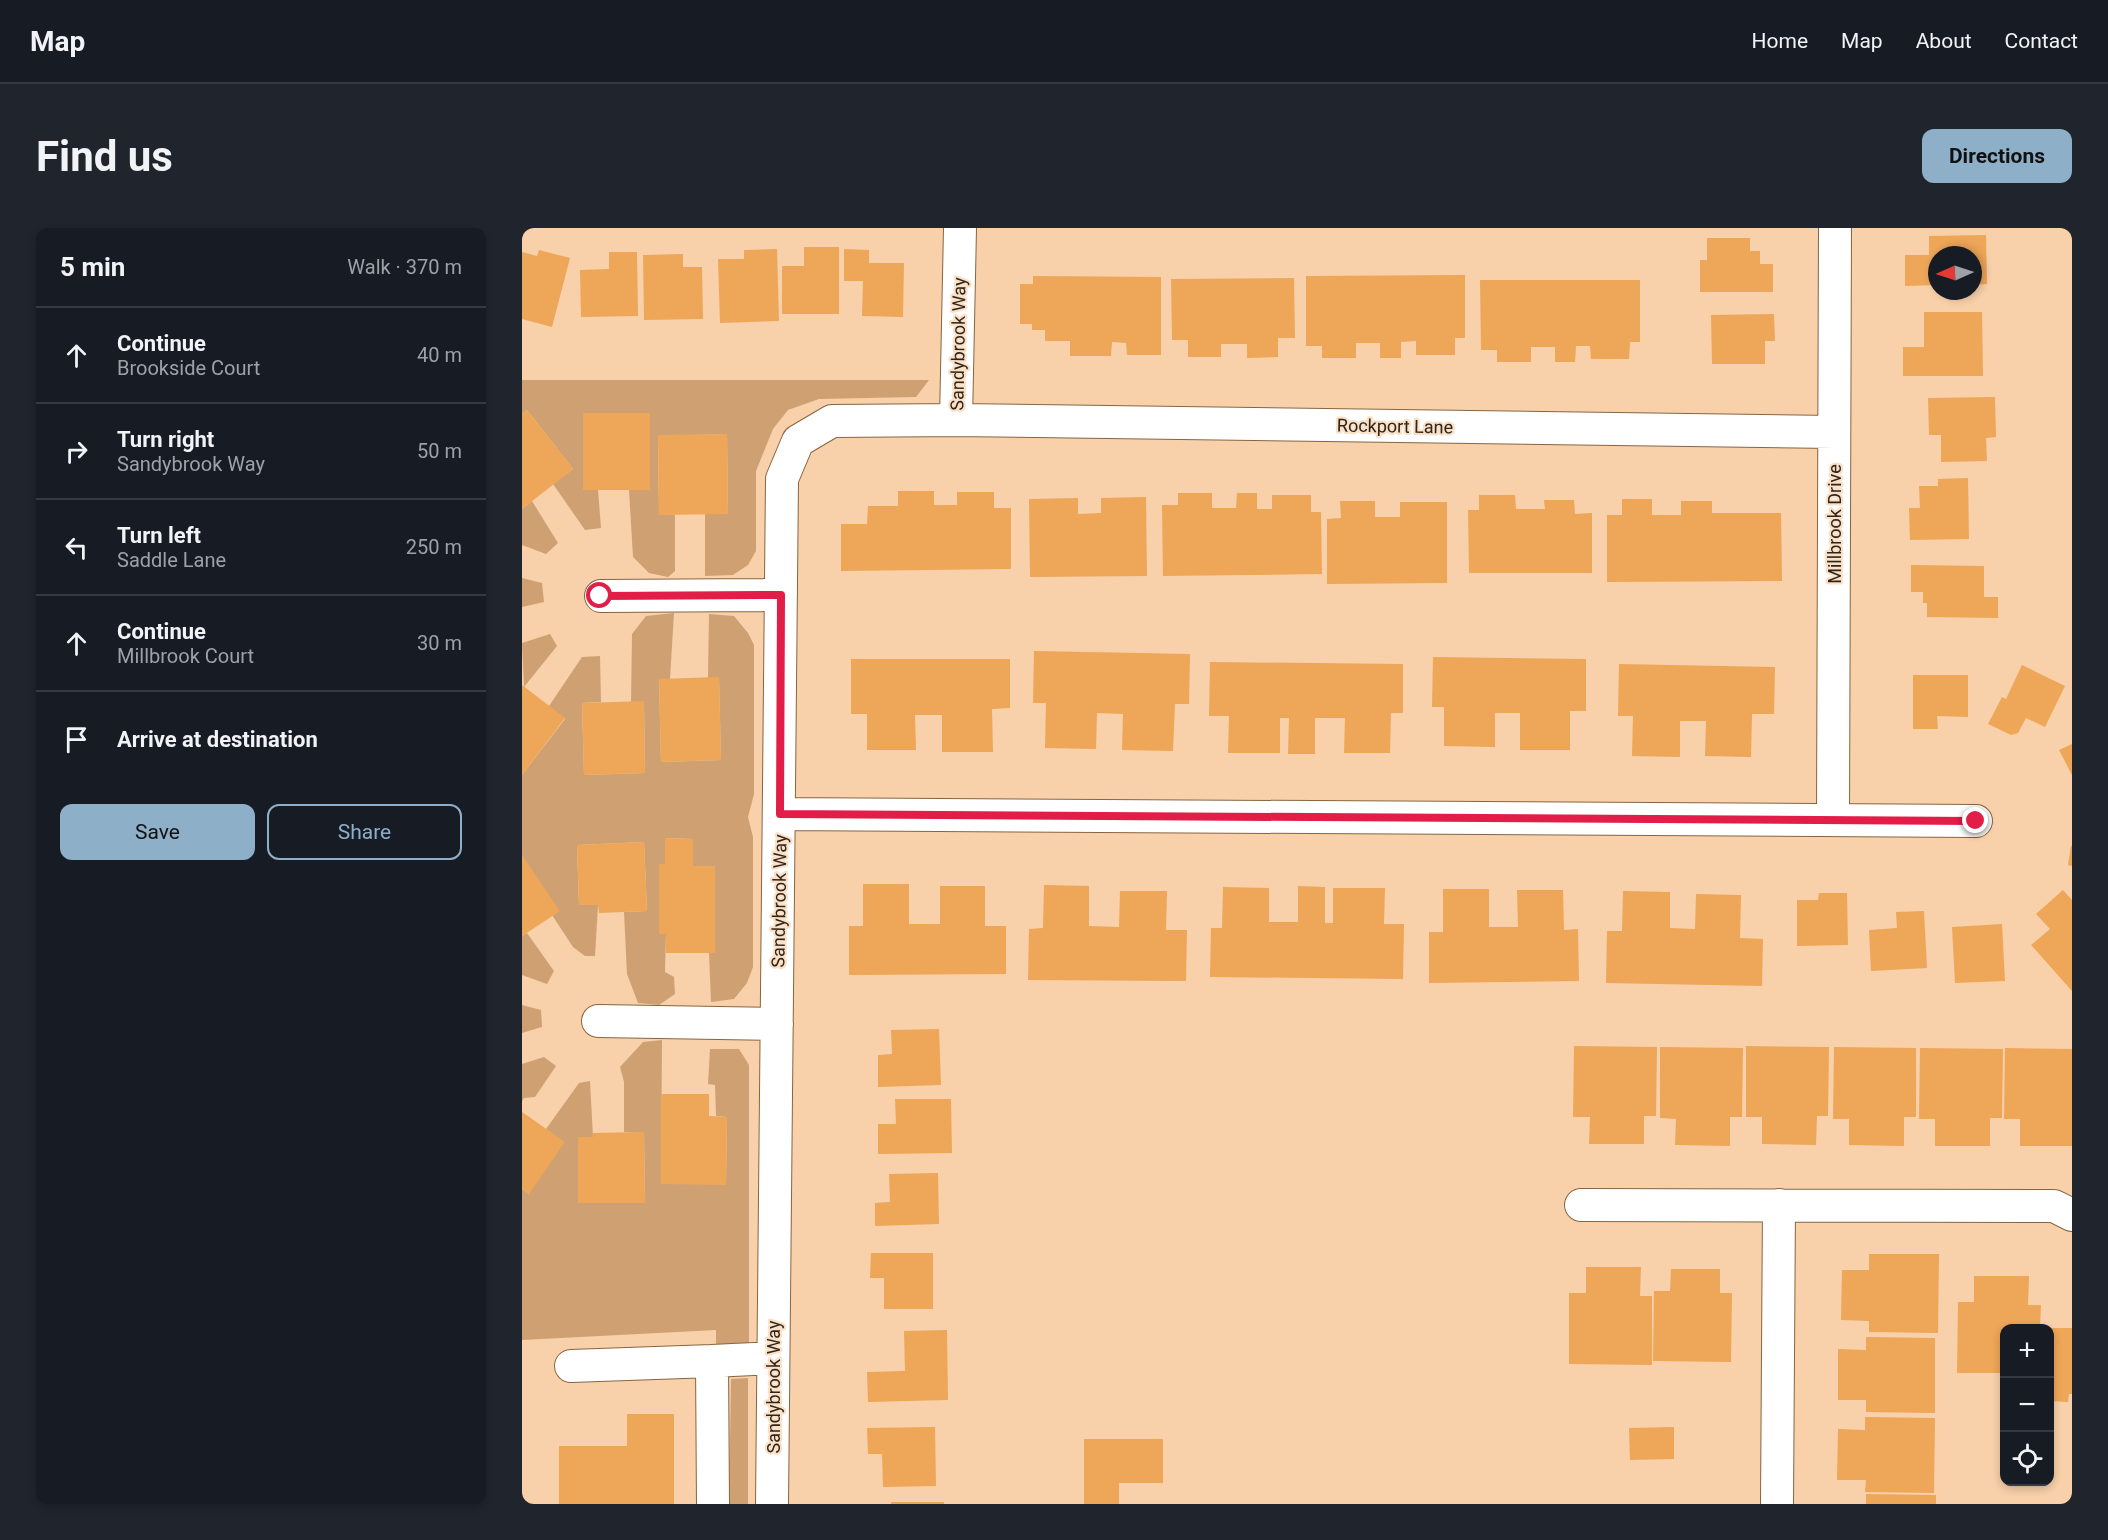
<!DOCTYPE html>
<html lang="en">
<head>
<meta charset="utf-8">
<style>
	body { margin:0; font-family:Roboto,sans-serif; background:#20242c; color:#f1f3f6 }
	.controls { position:absolute; right:18px; bottom:18px; display:grid; overflow:hidden; border-radius:12px; box-shadow:0 3px 9px #0003 }
	.controls button { width:54px; height:54px; display:grid; place-items:center; padding:0; border:0; border-bottom:2px solid #363941; background:#171b24; color:#f1f3f6; font:30px sans-serif }
	.compass { position:absolute; left:1406px; top:18px; width:54px; height:54px; border-radius:50%; background:#171b24; box-shadow:0 3px 9px #0003; rotate:267deg }
	.stop { position:absolute; width:18px; height:18px; margin:-14px; border:4px solid #e11d48; border-radius:50%; background:#fff }
	.stop.end { background:#e11d48; border-color:#fff; box-shadow:0 2px 6px #0008 }
	.list { margin:0; padding:0; list-style:none }
	h2 { display:flex; justify-content:space-between; align-items:center; height:78px; margin:0; padding:0 24px; font-size:26px }
	h2 small { font-size:20px; font-weight:400; color:#9ea1a6 }
	.list li { display:grid; grid-template-columns:39px 1fr auto; gap:18px; align-items:center; box-sizing:border-box; height:96px; padding:0 24px; border-top:2px solid #363941 }
	.list b { display:block; font-size:22px; white-space:nowrap }
	.list p { margin:0; font-size:20px; white-space:nowrap; color:#9ea1a6 }
	.list em { font-size:20px; font-style:normal; color:#9ea1a6 }
	.actions { display:flex; gap:12px; padding:18px 24px }
	.actions a { flex:1; padding:14px 0; border:2px solid #8dafc8; border-radius:12px; text-align:center; font-size:21px; color:#8dafc8 }
	.actions .main { background:#8dafc8; color:#111 }
	.icon { flex:none; width:33px; height:33px; fill:none; stroke:currentColor; stroke-width:2; stroke-linecap:round; stroke-linejoin:round }
	.map { position:relative; flex:none; width:1550px; height:1276px; overflow:hidden; border-radius:12px }
	header { display:flex; align-items:center; gap:36px; box-sizing:border-box; height:84px; padding:0 30px; background:#171b24; border-bottom:2px solid #363941 }
	header strong { font-size:28px }
	nav { display:flex; gap:33px; margin-inline-start:auto; font-size:21px }
	.intro { display:flex; align-items:center; justify-content:space-between; box-sizing:border-box; height:144px; padding:0 36px }
	h1 { margin:0; font-size:42px }
	.button { padding:15px 27px; border-radius:12px; background:#8dafc8; color:#111; font-size:21px; font-weight:700 }
	main { display:flex; gap:36px; padding:0 36px }
	aside { flex:1; background:#171b24; border-radius:12px; box-shadow:0 3px 9px #0003 }
	.map>svg:first-child { display:block }
	.green { fill:#cfa172 }
	.building { fill:#eea658 }
	.lines { fill:none; stroke-linecap:round; stroke-linejoin:round }
	.minor-casing { stroke:#886541; stroke-width:34 }
	.minor { stroke:#fff; stroke-width:32 }
	.route { stroke:#e11d48; stroke-width:8 }
	.labels { text-anchor:middle; dominant-baseline:central; stroke-width:4.5; stroke-linejoin:round; paint-order:stroke }
	.street-label { font-size:18px; fill:#322314; stroke:#f9e1c9 }
</style>
</head>
<body>
<header>
<strong>Map</strong>
<nav><a>Home</a><a>Map</a><a>About</a><a>Contact</a></nav>
</header>
<div class="intro"><h1>Find us</h1><a class="button">Directions</a></div>
<main>
<aside>
<h2>5 min<small>Walk · 370 m</small></h2>
<ul class="list">
<li><svg class="icon" aria-label="ahead" viewBox="0 0 24 24"><path d="M12 20V5M6 11l6-6 6 6"/></svg><div><b>Continue</b><p>Brookside Court</p></div><em>40 m</em></li>
<li><svg class="icon" aria-label="right" viewBox="0 0 24 24"><path d="M7 20v-9h11M14 6l5 5-5 5"/></svg><div><b>Turn right</b><p>Sandybrook Way</p></div><em>50 m</em></li>
<li><svg class="icon" aria-label="left" viewBox="0 0 24 24"><path d="M17 20v-9H6M10 6l-5 5 5 5"/></svg><div><b>Turn left</b><p>Saddle Lane</p></div><em>250 m</em></li>
<li><svg class="icon" aria-label="ahead" viewBox="0 0 24 24"><path d="M12 20V5M6 11l6-6 6 6"/></svg><div><b>Continue</b><p>Millbrook Court</p></div><em>30 m</em></li>
<li><svg class="icon" aria-label="arrive" viewBox="0 0 24 24"><path d="M6 21V4h12l-3 4 3 4H6"/></svg><div><b>Arrive at destination</b></div></li>
</ul>
<div class="actions"><a class="main">Save</a><a>Share</a></div>
</aside>
<div class="map">
<svg width="1550" height="1276" viewBox="0 0 1550 1276">
	<rect width="100%" height="100%" fill="#f8d0a9"/>
	<path class="green" d="M0 152H407L394 169 297 171 266 182 251 201 234 243V323L226 337 211 347 183 348V286L206 285 205 206 136 208 137 286 153 287V343L146 349 127 345 111 329 107 262H128V186H61V262H76L79 300 63 302 31 256 51 241 5 182 0 186Z
		M10 273 36 315 24 326 0 317V281Z
		M0 350 20 355 22 374 0 379Z
		M152 385 148 451H137L139 534 199 532 197 450H186L187 386 212 388 226 405 232 417V566L226 589 231 609V739L225 755 212 771 189 774 187 725 171 638V611L143 610V636L137 637V705L144 706 143 744 152 749 153 766 137 777 116 775 105 746 102 684 125 683 122 614 55 617 57 677H76L73 728H63L51 719 30 687 0 627V547L43 491 27 478 60 429 78 428 79 474 60 475 62 547 123 545 122 474H109L110 406 124 388Z
		M28 406 35 418 2 459 0 415Z
		M5 705 32 743 25 756 0 747V708Z
		M0 777 19 782 20 799 0 805Z
		M140 812 139 956H204L205 889 194 888 193 857 186 856 188 821H217L227 837V1121H194V1102L0 1112V961L7 966 24 901 57 855 68 853 71 909 56 910V975L123 974 122 905 102 904V854L98 839 121 814Z
		M22 829 34 838 13 869 2 870 0 873V836Z
		M226 1150V1276H207L209 1151Z"/>
	<path class="building" d="M1464 7 1465 56 1451 57V27H1415V57L1383 58V27H1407V8Z
		M1185 10H1228V23H1238V36H1251V64H1178V32H1185Z
		M282 19H317V86H260V38H282Z
		M255 21 257 93 198 95 196 31H222V22Z
		M322 21 347 22V35H382L381 89 340 88 341 53H322Z
		M17 22 48 30 30 99 0 91V24L15 28Z
		M87 24H115L116 88 59 89 58 42 87 41Z
		M161 26V39H180L181 91 122 92 121 27Z
		M943 47V110H933V127H894V113L879 114V130H858V115H834V130H800V118H784V48Z
		M511 48 639 49V127H605L604 115 590 114 589 128H548V113H523V102H510V96H498V56H511Z
		M772 50 773 110H756V129L725 130V116H699V129H666V112H650L649 51Z
		M958 52H1118V114H1108L1107 131H1069L1068 118H1054L1053 134H1033V119H1009V134H975V122H959Z
		M1402 84H1460L1461 148H1381V119H1402Z
		M1252 86 1253 113H1243V136H1190L1189 87Z
		M1473 169 1474 209 1464 210 1465 233 1419 234V207H1407L1406 170Z
		M5 182 51 241 0 281V186Z
		M61 185H128V262H61Z
		M205 206 206 286 137 287 136 207Z
		M1446 250 1447 311 1388 312 1387 280H1398L1397 258H1416V251Z
		M376 263H412V277H435V264H472V280H489V341L319 343V296H345L346 278H376Z
		M656 265H690V280H714L715 265H735V281H750V267H789V284H799L800 346 641 348 640 277H656Z
		M957 267H993L994 281H1023L1022 272H1052L1053 286 1070 285V345H947L946 282H957Z
		M624 269 625 348 508 349 507 271 556 270V286L579 285V270Z
		M1100 271H1130V287H1159V273H1190V285H1259L1260 353 1085 354V287H1100Z
		M818 273H853V289H878V274H925V355L805 356V291L819 290Z
		M1389 337 1462 338V369H1476V390L1405 389V375H1401V364H1389Z
		M512 423 668 426 667 476H653L651 523 600 522 601 486 575 485 574 521 523 520 524 475H511Z
		M911 429 1064 431V483H1048V522H998V485H973V519L922 518V479H910Z
		M329 431H488V480L470 481 471 524H420V487H393L394 522H345V486H329Z
		M688 434 881 436V485H869L868 525H822L823 490H793V526H766L767 490H758V525H706L707 488H687Z
		M1097 436 1253 439 1252 486H1230L1229 529 1183 528 1184 493H1158V529L1110 528 1111 488H1096Z
		M1500 437 1543 458 1523 499 1504 490 1496 505 1489 507 1466 496 1480 469 1484 471Z
		M1391 447H1446V489L1415 488 1416 501H1391Z
		M197 449 199 532 139 534 137 451Z
		M0 457 43 490 0 547Z
		M122 473 123 545 62 547 60 475Z
		M1550 516V547L1537 522Z
		M143 610 171 611V638H193V725H144V706H137V636H143Z
		M122 614 125 683 77 685 76 677H57L55 617Z
		M1549 618H1550V638L1546 637Z
		M0 627 38 683 0 708Z
		M341 656H387V696H418V658H463V698H484V746L327 747V698H341Z
		M522 657 567 658V698L597 699 598 663H645L644 702H665L664 753 506 752 507 701 521 700Z
		M776 658 803 659V695H811V660H863L862 696H882L881 751 688 749 689 700H700L701 659 747 660V694H776Z
		M921 661H967V699H996L995 662H1041L1042 702 1056 701 1057 753 907 755V704H921Z
		M1541 662 1550 672V763L1509 717 1528 701 1514 686Z
		M1101 663 1148 664V700L1173 701 1174 666 1219 667 1218 710 1241 711 1240 758 1084 755 1085 703H1100Z
		M1297 665H1325L1326 717 1275 718V672H1296Z
		M1402 683 1405 740 1349 743 1347 702 1375 700 1374 684Z
		M1480 696 1483 753 1433 755 1430 699Z
		M417 801 419 857 356 859V827L370 826 369 802Z
		M1052 818 1135 819 1134 888H1122V916H1067L1068 889H1051Z
		M1224 818 1307 819 1306 888H1295L1294 917 1240 916V889H1224Z
		M1138 819 1221 820 1220 889H1208V918L1153 917 1154 891 1138 890Z
		M1312 819 1394 820V889H1382V918L1327 917V891H1311Z
		M1398 820 1481 821 1480 890H1468V918H1413V891H1397Z
		M1483 820 1550 821V918H1498V891H1482Z
		M139 866H187V888L205 889 204 957 139 956Z
		M373 871H429L430 925 356 926V896H374Z
		M0 884 43 914 7 966 0 961Z
		M122 904 123 975H56V909H71V905Z
		M416 945 417 996 353 998V975L368 974 367 946Z
		M349 1025H411V1081H362V1050H348Z
		M1347 1026H1417L1416 1105 1347 1104V1093L1319 1092 1320 1042H1347Z
		M1064 1039H1119L1118 1068H1130V1137L1047 1136V1065H1064Z
		M1149 1041H1198V1065H1210L1209 1134 1131 1133 1132 1063H1148Z
		M1452 1048H1507L1506 1077H1519L1518 1100H1482V1145H1435L1436 1074H1452Z
		M1528 1100H1550V1166H1547L1546 1174 1528 1173Z
		M425 1102 426 1172 346 1174 345 1144 383 1143 382 1103Z
		M1344 1109 1413 1110V1185L1344 1184V1172H1316V1121L1344 1122Z
		M105 1186H152V1276H37V1218H105Z
		M1343 1189 1413 1190 1412 1265 1343 1264 1344 1252H1315L1316 1201 1343 1202Z
		M413 1199 414 1258 361 1259 360 1226H346L345 1200Z
		M1152 1199V1231L1108 1232 1107 1200Z
		M562 1211H641V1255H597V1276H562Z
		M1344 1266 1414 1267V1276H1344Z
		M369 1274H422V1276H369Z"/>
	<g class="lines">
		<defs>
			<path id="minor" d="M434 192 1312 204
				M79 368 259 367
				M258 586 1454 593
				M1311 591 1313 0
				M76 793 255 796
				M1059 977 1532 978 1550 987
				M190 1133 251 1130
				M49 1138 190 1133 191 1276
				M250 1276 260 251 276 213 310 193 434 192 438 0
				M1255 1276 1257 977"/>
		</defs>
		<use href="#minor" class="minor-casing"/>
		<use href="#minor" class="minor"/>
	</g>
	<g class="lines">
		<path class="route" d="M78 368 259 367 258 586 1454 593"/>
	</g>
	<g class="labels">
		<g class="street-label">
			<text transform="translate(436 116) rotate(-89)">Sandybrook Way</text>
			<text transform="translate(873 198) rotate(1)">Rockport Lane</text>
			<text transform="translate(1312 296) rotate(-90)">Millbrook Drive</text>
			<text transform="translate(257 673) rotate(-89)">Sandybrook Way</text>
			<text transform="translate(251 1159) rotate(-90)">Sandybrook Way</text>
		</g>
	</g>
</svg>
<div class="controls">
<button>+</button>
<button>−</button>
<button><svg class="icon" aria-label="locate" viewBox="0 0 24 24"><circle cx="12" cy="12" r="6"/><path d="M12 2v4M12 18v4M2 12h4M18 12h4"/></svg></button>
</div>
<svg class="compass" viewBox="-18 -18 36 36"><path d="M0-13l5 13h-10z" fill="#e53935"/><path d="M0 13l5-13h-10z" fill="#9ea1a6"/></svg>
<div class="stop" style="left:78px;top:368px"></div>
<div class="stop end" style="left:1454px;top:593px"></div>
</div>
</main>
</body>
</html>
